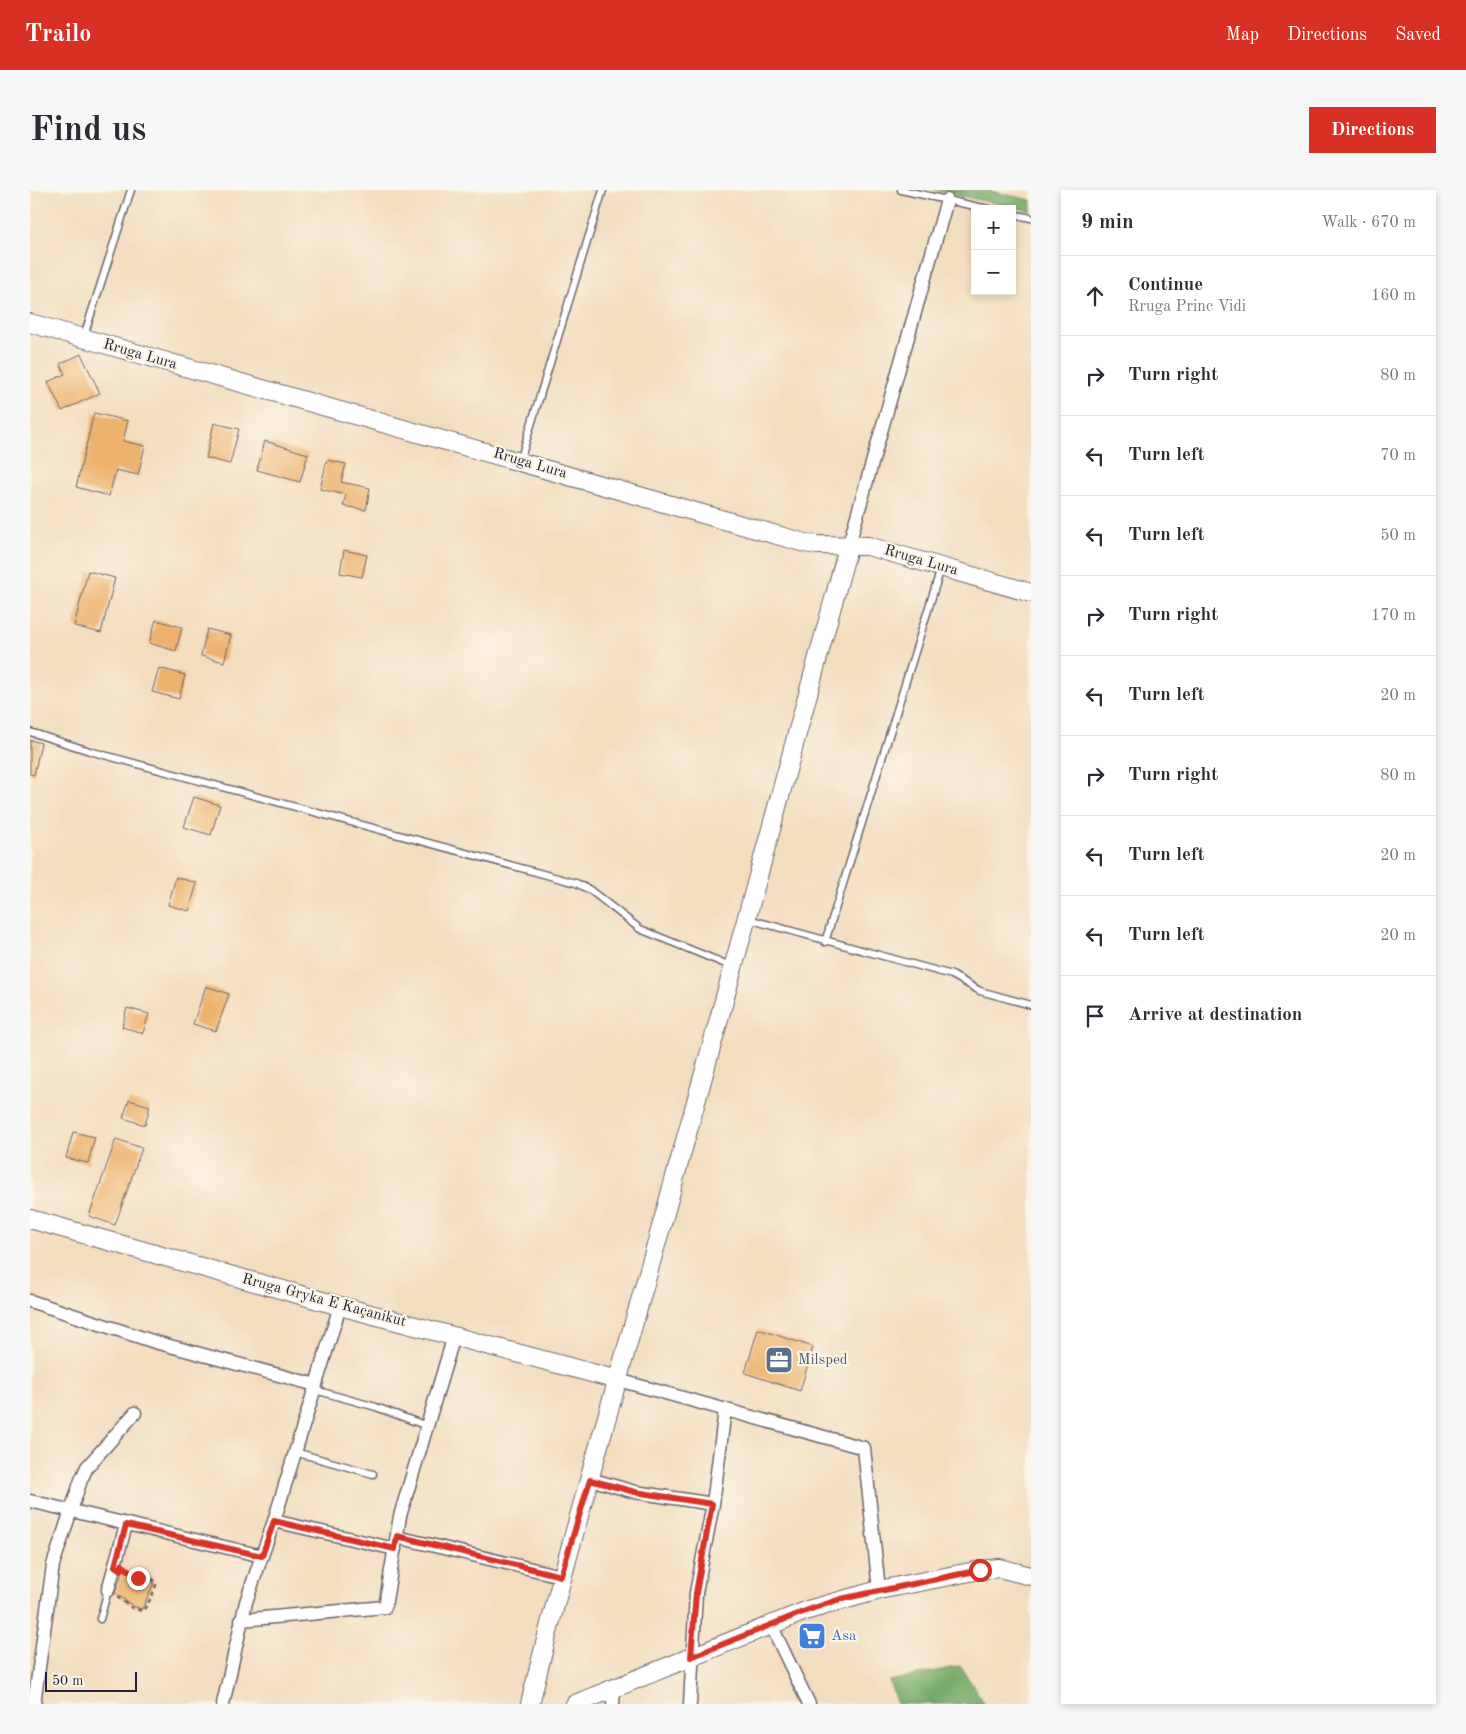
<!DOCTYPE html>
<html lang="en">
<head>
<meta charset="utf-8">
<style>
	body { margin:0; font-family:"Old Standard TT",serif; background:#f7f7f7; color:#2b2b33 }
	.controls { position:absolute; right:15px; top:15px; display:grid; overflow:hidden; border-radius:0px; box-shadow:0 2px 8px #0003 }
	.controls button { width:45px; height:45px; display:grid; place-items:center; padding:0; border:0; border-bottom:1px solid #e1e1e2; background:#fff; color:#2b2b33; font:25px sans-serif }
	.scale { position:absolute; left:15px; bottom:12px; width:92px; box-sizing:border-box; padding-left:5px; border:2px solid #22223b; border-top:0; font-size:14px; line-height:18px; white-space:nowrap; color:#22223b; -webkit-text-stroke:4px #fcf5e5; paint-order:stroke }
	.stop { position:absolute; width:15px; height:15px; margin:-11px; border:4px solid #d93025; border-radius:50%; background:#fff }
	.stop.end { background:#d93025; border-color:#fff; box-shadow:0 1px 5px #0008 }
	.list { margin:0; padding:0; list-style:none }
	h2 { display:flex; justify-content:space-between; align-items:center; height:65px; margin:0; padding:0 20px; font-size:21px }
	h2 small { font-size:16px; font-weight:400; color:#7c7c81 }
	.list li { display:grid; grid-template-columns:32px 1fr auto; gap:15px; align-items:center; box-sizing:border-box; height:80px; padding:0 20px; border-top:1px solid #e1e1e2 }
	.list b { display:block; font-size:19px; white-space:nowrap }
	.list p { margin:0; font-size:16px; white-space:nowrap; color:#7c7c81 }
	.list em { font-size:16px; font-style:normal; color:#7c7c81 }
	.icon { flex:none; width:28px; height:28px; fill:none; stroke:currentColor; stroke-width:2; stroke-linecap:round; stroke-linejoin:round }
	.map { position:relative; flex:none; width:1001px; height:1514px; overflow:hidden; border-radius:0px }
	header { display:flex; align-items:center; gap:30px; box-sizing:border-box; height:70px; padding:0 25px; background:#d93025; color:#fff }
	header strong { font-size:24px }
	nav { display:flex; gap:28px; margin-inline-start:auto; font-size:18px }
	.intro { display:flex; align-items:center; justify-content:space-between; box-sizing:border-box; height:120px; padding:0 30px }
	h1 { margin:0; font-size:35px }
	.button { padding:12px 22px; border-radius:0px; background:#d93025; color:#fff; font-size:18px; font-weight:700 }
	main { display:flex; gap:30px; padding:0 30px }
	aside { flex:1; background:#fff; border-radius:0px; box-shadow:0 2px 8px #0003 }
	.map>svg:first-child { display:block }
	.forest { fill:#74ab68; stroke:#4b6652 }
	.building { fill:#edb26d }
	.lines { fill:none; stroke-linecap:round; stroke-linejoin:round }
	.lane-casing { stroke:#6b6369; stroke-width:9 }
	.street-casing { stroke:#6b6369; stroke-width:15 }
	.secondary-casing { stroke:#6b6369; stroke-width:20 }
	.path { stroke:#6b6369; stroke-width:2.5; stroke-dasharray:4 4; stroke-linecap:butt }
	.lane { stroke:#fff; stroke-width:6 }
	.street { stroke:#fff; stroke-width:12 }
	.secondary { stroke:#fff; stroke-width:18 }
	.route { stroke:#d93025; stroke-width:6 }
	.labels { text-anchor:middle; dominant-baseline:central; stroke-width:4.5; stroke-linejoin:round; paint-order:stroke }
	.street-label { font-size:15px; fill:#22223b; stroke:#fcf5e5 }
	.service-label { font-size:15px; fill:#4e5e75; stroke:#fcf5e5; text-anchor:start }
	.shop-label { font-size:15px; fill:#366cbe; stroke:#fcf5e5; text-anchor:start }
</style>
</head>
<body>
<header>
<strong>Trailo</strong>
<nav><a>Map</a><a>Directions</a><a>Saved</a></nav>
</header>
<div class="intro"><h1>Find us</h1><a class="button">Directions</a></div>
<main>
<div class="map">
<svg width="1001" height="1514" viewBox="0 0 1001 1514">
	<rect width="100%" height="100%" fill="#fcf5e5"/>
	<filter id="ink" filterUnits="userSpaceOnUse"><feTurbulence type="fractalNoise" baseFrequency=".02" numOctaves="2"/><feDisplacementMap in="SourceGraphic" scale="10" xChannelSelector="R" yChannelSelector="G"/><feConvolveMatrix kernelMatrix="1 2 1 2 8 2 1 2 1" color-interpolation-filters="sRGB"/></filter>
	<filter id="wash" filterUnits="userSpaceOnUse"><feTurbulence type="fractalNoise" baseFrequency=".0096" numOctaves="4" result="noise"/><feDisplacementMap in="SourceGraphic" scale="20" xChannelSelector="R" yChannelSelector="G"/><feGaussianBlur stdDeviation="1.12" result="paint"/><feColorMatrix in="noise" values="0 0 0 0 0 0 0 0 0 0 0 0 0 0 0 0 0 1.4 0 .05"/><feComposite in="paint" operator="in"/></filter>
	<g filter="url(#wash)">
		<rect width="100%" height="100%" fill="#f3ddbf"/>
		<path class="forest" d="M903 0H955L1001 10V21Z
			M930 1476 955 1514H867L859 1491Z"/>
		<g id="blocks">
			<path class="building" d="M51 164 70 203 32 221 18 192 35 184 30 174Z
				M64 223 98 231 93 251 115 256 108 285 86 280 79 306 46 297Z
				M184 233 209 239 200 274 176 268Z
				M235 251 278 264 270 292 227 280Z
				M297 270 316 274 311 292 340 298 336 320 313 316 316 305 290 299Z
				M314 360 337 365 332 387 310 383Z
				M58 381 85 388 71 443 44 436Z
				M126 430 152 437 146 461 119 453Z
				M177 439 201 445 194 472 171 466Z
				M129 478 155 485 149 509 122 502Z
				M0 550 11 553 4 585 0 584Z
				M164 607 190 615 181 645 154 637Z
				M146 687 167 693 159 721 138 715Z
				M176 796 199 804 186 841 163 834Z
				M97 818 119 824 113 843 92 837Z
				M99 910 120 916 115 935 93 928Z
				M43 942 65 947 58 973 36 968Z
				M86 949 112 958 85 1035 59 1026Z
				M728 1139 783 1157 770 1201 715 1183Z
				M94 1378 109 1393 116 1386 124 1393 112 1419 103 1416 85 1403Z"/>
		</g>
	</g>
	<g filter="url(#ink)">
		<use href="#blocks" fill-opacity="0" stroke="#6b6369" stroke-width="1"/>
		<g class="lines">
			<defs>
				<path id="lane" d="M871 0 958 19
					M982 24 1001 28
					M54 146 101 0
					M490 271 573 0
					M0 542 63 562 546 693 560 700 610 739 703 777
					M718 729 922 785 950 801 1001 815
					M795 752 911 378
					M285 1200 346 1217 397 1236
					M265 1262 343 1284
					M70 1429 78 1400"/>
				<path id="street" d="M819 354 917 10
					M0 1111 125 1152 286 1195
					M588 1190 834 1258 849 1400
					M560 1289 605 1302 683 1314
					M0 1311 232 1366
					M244 1331 365 1359
					M367 1347 531 1386
					M78 1400 96 1335
					M211 1430 355 1417 370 1326 424 1146
					M741 1435 779 1514
					M4 1514 23 1375 51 1290 57 1277 105 1223
					M193 1514 216 1412 244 1331 310 1116
					M583 1514 584 1499
					M660 1514 666 1403 683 1314 695 1219"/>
				<path id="secondary" d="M0 133 775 353 787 355 838 356 1001 403
					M0 1029 310 1116 588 1190
					M500 1514C539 1352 588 1191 633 1030 696 805 758 580 819 354
					M545 1514 778 1420 849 1400 950 1380 969 1378 1001 1386"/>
			</defs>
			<use href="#lane" class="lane-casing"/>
			<use href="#street" class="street-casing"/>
			<use href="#secondary" class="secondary-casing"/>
			<path class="path" d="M87 1407 102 1418 113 1421 121 1408 127 1393 115 1382 108 1388 96 1378"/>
			<use href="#lane" class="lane"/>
			<use href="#street" class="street"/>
			<use href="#secondary" class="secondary"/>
		</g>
	</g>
	<g class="lines" filter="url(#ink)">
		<path class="route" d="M108 1388 92 1375 91 1380 85 1376 96 1335 232 1366 244 1331 365 1359 367 1346 531 1386 560 1290 605 1302 682 1314 666 1403 661 1467 778 1420 811 1409 950 1380"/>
	</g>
	<defs>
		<symbol id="office-square" viewBox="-11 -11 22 22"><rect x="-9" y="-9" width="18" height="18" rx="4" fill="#5c6f8a" stroke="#fcf5e5"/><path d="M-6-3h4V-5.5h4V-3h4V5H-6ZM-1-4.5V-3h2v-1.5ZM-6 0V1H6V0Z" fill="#fff"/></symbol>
		<symbol id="supermarket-square" viewBox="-11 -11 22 22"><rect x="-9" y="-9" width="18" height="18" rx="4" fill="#3f7fe0" stroke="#fcf5e5"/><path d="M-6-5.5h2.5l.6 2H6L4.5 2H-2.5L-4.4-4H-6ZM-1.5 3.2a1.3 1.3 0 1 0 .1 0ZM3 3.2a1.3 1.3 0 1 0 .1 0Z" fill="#fff"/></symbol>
	</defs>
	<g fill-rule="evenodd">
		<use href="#office-square" x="733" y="1154" width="32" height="32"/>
		<use href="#supermarket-square" x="766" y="1430" width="32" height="32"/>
	</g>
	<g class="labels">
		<g class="street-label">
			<text transform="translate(110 165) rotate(16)">Rruga Lura</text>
			<text transform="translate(500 274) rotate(16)">Rruga Lura</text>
			<text transform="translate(891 371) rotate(16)">Rruga Lura</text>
			<text transform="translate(294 1111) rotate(15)">Rruga Gryka E Kaçanikut</text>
		</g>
		<g class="service-label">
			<text x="768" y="1170">Milsped</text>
		</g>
		<g class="shop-label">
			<text x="801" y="1446">Asa</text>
		</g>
	</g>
</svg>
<div class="controls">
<button>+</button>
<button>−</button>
</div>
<div class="scale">50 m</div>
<div class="stop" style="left:950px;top:1380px"></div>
<div class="stop end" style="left:108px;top:1388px"></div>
</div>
<aside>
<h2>9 min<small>Walk · 670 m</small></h2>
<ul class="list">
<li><svg class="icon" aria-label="ahead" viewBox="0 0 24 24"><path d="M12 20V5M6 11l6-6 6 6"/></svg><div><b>Continue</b><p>Rruga Princ Vidi</p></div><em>160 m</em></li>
<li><svg class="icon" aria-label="right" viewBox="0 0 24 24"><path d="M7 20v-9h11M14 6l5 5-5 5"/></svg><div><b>Turn right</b></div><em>80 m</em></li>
<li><svg class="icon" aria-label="left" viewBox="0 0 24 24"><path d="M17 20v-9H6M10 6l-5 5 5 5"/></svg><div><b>Turn left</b></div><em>70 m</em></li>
<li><svg class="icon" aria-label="left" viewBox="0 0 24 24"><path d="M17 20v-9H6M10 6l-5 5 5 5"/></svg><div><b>Turn left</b></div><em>50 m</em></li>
<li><svg class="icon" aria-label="right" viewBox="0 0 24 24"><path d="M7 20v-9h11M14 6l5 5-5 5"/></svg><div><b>Turn right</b></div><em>170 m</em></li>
<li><svg class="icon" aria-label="left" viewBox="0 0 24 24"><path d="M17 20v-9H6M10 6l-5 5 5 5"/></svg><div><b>Turn left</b></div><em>20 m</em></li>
<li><svg class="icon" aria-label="right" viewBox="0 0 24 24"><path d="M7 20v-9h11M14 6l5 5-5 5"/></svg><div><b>Turn right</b></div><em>80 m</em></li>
<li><svg class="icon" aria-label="left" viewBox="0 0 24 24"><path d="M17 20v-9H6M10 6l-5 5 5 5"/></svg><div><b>Turn left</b></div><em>20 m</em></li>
<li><svg class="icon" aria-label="left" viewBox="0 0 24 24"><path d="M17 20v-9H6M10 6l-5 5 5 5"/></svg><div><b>Turn left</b></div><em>20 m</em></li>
<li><svg class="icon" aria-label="arrive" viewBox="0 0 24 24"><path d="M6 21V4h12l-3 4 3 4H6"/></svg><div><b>Arrive at destination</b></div></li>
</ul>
</aside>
</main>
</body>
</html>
